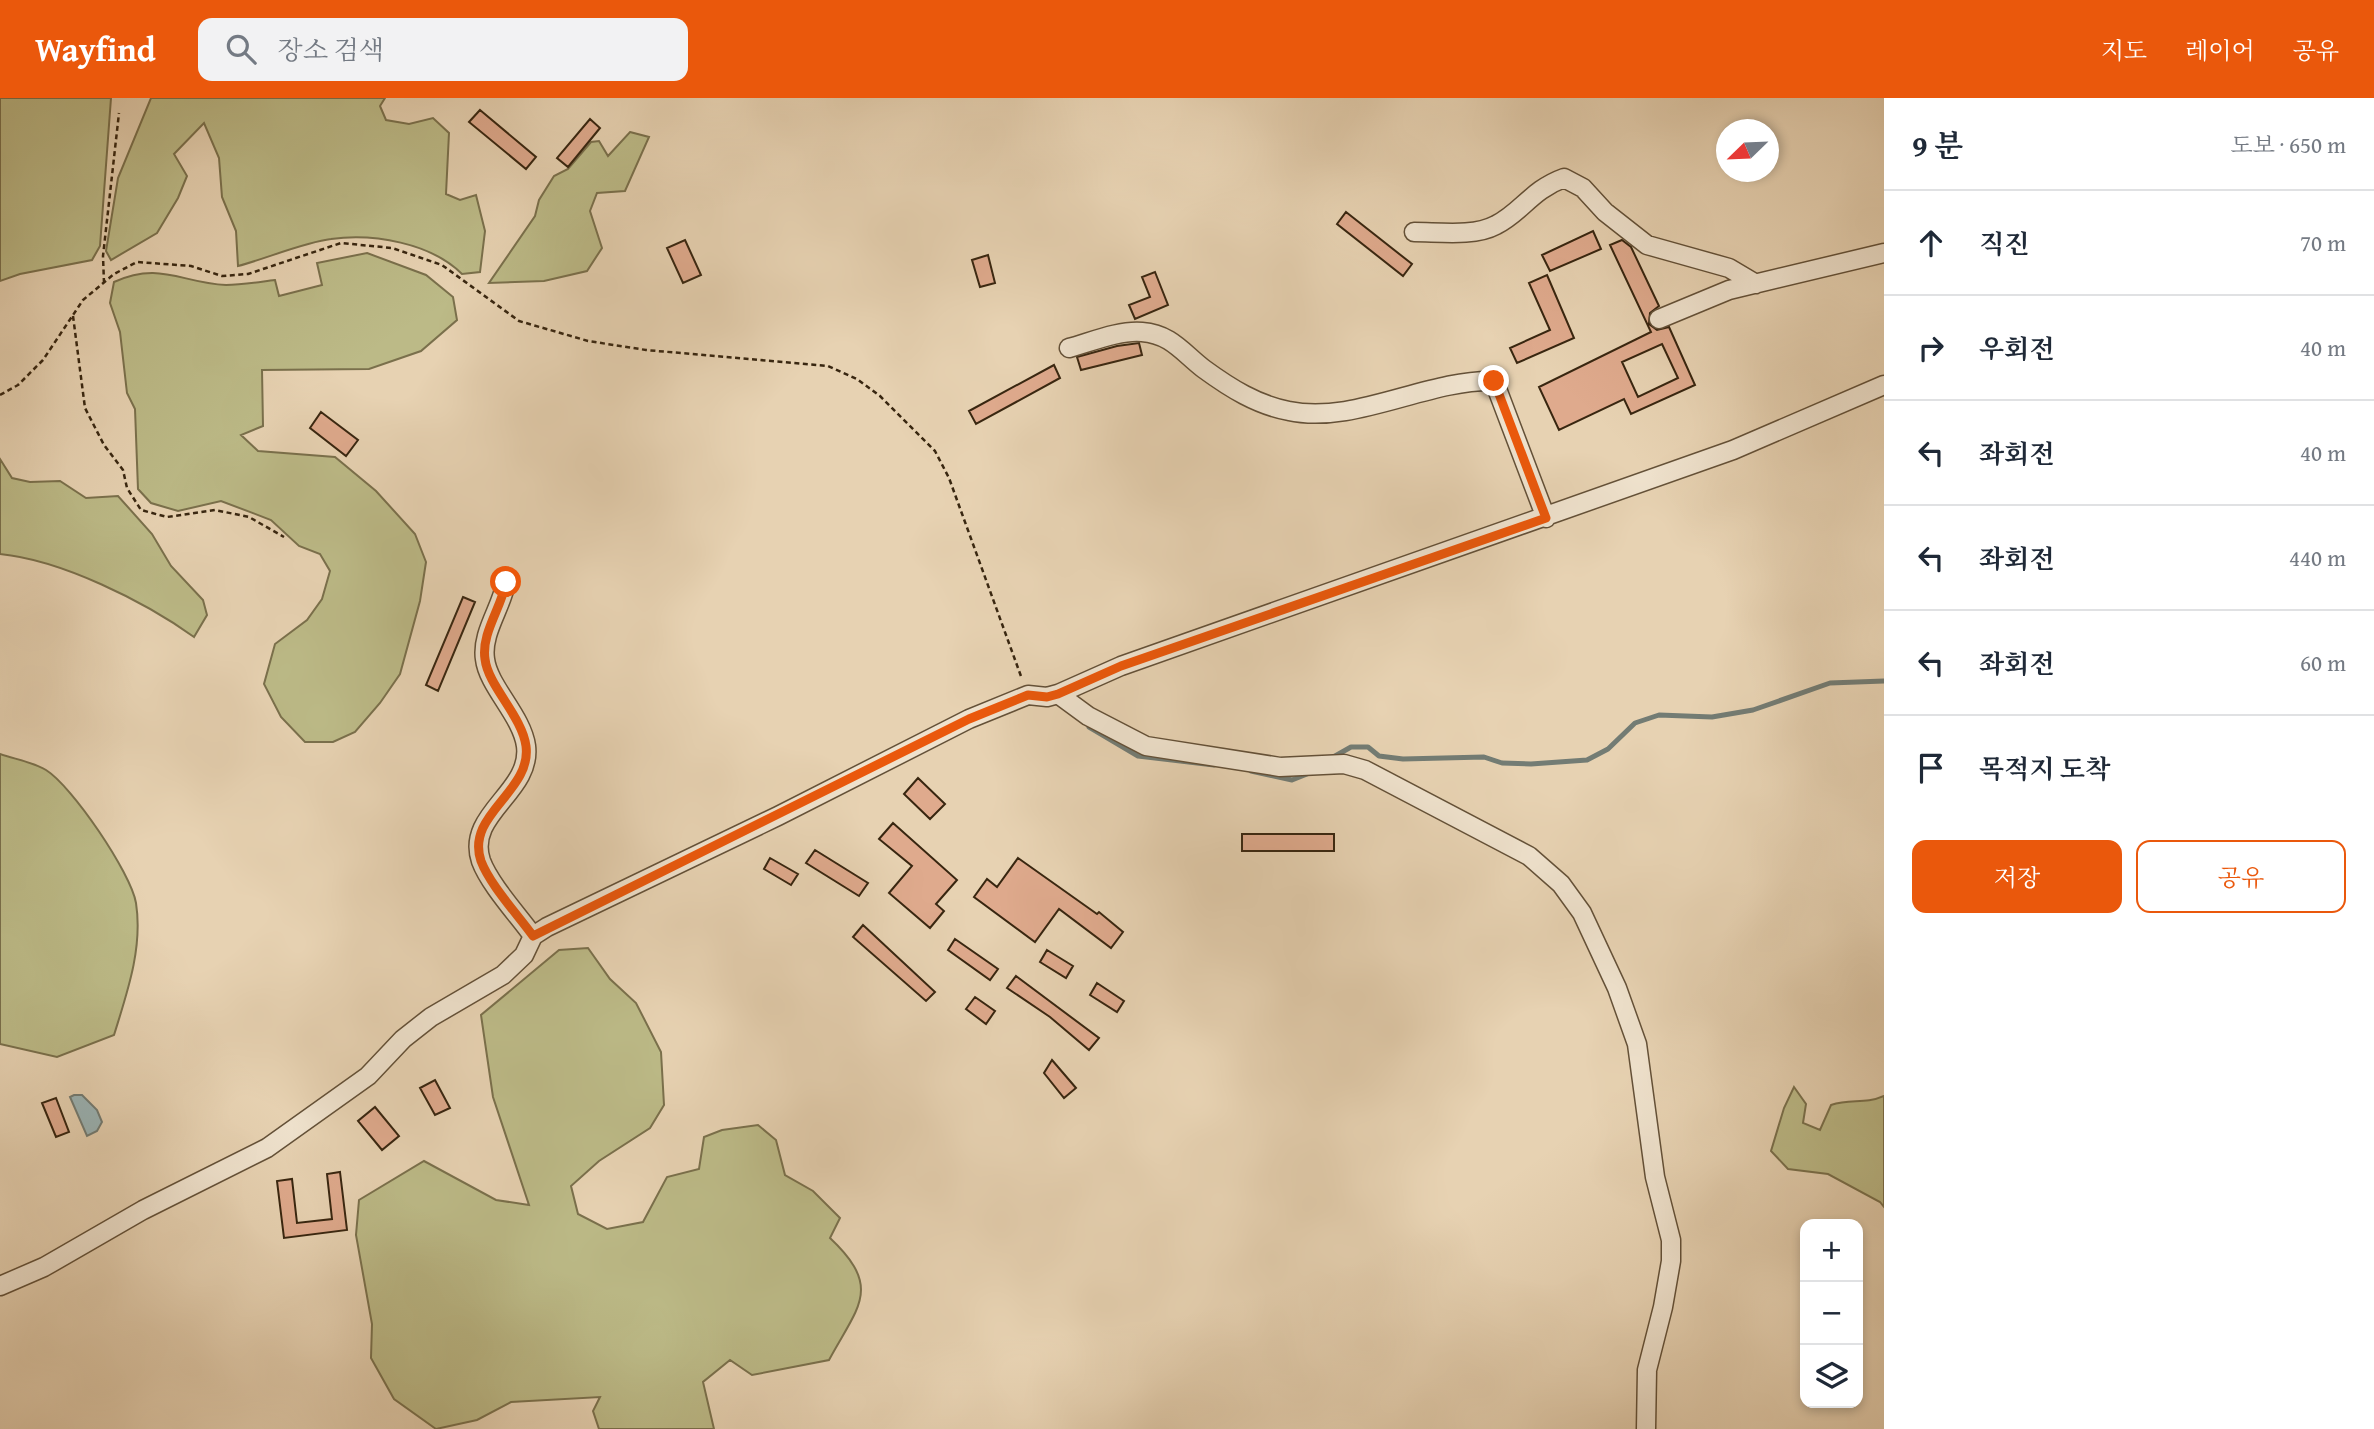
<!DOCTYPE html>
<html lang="ko">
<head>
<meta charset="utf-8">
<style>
	body { margin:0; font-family:"Gentium Book Plus","Noto Serif KR",serif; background:#f2f2f3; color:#1f2937 }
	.controls { position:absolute; right:21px; bottom:21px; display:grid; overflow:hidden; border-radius:14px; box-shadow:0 4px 10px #0003 }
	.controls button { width:63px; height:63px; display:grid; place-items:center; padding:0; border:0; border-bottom:2px solid #e0e1e3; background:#fff; color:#1f2937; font:35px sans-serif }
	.compass { position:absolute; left:1716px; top:21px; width:63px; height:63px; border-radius:50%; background:#fff; box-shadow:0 4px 10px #0003; rotate:247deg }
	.stop { position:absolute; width:21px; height:21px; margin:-16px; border:5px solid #ea580c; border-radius:50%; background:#fff }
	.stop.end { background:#ea580c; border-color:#fff; box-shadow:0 2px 7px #0008 }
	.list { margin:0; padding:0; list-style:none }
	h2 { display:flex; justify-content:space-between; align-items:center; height:91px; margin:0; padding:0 28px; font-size:30px }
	h2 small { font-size:23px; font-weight:400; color:#747a83 }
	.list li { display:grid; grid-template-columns:46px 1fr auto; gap:21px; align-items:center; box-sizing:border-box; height:105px; padding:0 28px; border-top:2px solid #e0e1e3 }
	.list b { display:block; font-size:26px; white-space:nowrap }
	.list em { font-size:23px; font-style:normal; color:#747a83 }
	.actions { display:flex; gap:14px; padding:21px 28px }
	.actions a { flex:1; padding:16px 0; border:2px solid #ea580c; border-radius:14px; text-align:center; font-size:24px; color:#ea580c }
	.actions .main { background:#ea580c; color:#fff }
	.icon { flex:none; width:38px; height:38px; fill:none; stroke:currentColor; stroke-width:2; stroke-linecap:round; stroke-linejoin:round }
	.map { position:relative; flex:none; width:1884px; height:1331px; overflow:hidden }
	header { display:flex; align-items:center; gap:42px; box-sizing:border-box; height:98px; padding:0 35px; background:#ea580c; color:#fff }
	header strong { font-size:33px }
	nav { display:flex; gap:38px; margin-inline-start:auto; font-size:24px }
	.search { width:490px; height:63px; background:#f2f2f3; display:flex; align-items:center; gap:18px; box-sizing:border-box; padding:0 24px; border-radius:14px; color:#747a83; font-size:26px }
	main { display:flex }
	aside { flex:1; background:#fff }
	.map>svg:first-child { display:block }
	.green { fill:#bcba87; stroke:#7a704c; stroke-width:2 }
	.water { fill:#9bb5b7; stroke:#737c74; stroke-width:2 }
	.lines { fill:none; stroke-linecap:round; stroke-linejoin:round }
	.stream { stroke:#737c74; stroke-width:5 }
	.building { fill:#dfaa8d; stroke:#382610; stroke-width:2; fill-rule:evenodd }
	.minor-casing { stroke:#645138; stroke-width:21 }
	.path { stroke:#382610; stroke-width:2.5; stroke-dasharray:5 3.5; stroke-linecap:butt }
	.minor { stroke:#efe2cd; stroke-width:18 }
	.route { stroke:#ea580c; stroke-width:9 }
</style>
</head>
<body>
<header>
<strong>Wayfind</strong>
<div class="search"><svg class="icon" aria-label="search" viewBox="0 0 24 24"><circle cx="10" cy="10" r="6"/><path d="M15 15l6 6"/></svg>장소 검색</div>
<nav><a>지도</a><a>레이어</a><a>공유</a></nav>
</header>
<main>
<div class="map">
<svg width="1884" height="1331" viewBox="0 0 1884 1331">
	<rect width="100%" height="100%" fill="#e7d2b2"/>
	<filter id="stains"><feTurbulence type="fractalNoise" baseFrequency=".00286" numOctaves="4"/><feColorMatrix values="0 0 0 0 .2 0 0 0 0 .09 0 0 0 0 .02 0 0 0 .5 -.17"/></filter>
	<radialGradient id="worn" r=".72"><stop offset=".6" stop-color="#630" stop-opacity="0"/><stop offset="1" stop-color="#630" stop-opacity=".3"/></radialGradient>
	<path class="green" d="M0 0H111L100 148 92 162 20 176 0 183Z
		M151 0H385L380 8 386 22 409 26 433 20 449 35 446 96 460 102 476 97 485 133 480 174 462 176C431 145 373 135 331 141 305 144 265 161 238 168L236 133 222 99 219 60 204 25 174 56 187 78 178 100 157 135 111 162 106 153 118 80Z
		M630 34 649 39 625 93 597 95 590 113 602 150 587 173 544 183 489 185 535 118 539 102 554 78 568 71 591 44 599 43 608 58Z
		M367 155 426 177 453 199 457 222 421 253 369 271 262 272 263 328 241 337 258 353 335 359 376 393 415 436 426 464 420 503 400 576 380 605 355 634 333 644H305L281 619 264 586 275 546 307 522 322 501 330 473 320 456 299 448 271 422 221 403 178 413 151 405 138 391 135 311 127 295 120 234 110 205 114 184C160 163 181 185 226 187 242 187 259 184 275 182L279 198 322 187 317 165Z
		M0 361 12 380 30 384 60 383 86 400 118 398 152 436 171 468 203 502 207 517 194 539C144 503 61 462 0 456Z
		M0 656C14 661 33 664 46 672 72 688 131 775 136 805 143 850 127 895 114 937L57 959 0 946Z
		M588 850 610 881 636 905 661 954 664 1007 650 1030 599 1063 571 1088 578 1116 607 1131 643 1124 667 1079 699 1071 704 1039 722 1032 758 1027 776 1042 785 1077 813 1093 840 1120 830 1140C883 1190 858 1208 829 1262L752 1277 730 1262 703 1284 714 1331H599L593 1313 600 1299 511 1304 477 1322 436 1331 394 1301 371 1260 372 1226 356 1137 359 1102 424 1063 496 1102 529 1107 493 999 481 917 559 852Z
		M1794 989 1806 1006 1803 1025 1820 1032 1831 1007C1851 1000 1864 1007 1884 998V1109L1880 1104 1828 1076 1788 1071 1771 1053 1784 1010Z"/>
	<path class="water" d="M74 997H82L97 1012 102 1024 97 1033 87 1038 70 999Z"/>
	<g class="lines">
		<path class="stream" d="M1089 629 1138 658 1214 667
			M1328 662 1351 649H1368L1379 658 1403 661 1484 659 1502 665 1531 666 1587 662 1608 651 1635 625 1659 617 1712 619 1753 612 1830 585 1884 583
			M1251 673 1292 682 1312 674"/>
	</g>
	<path class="building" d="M480 12 536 59 526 71 469 24Z
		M590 21 600 30 568 69 557 60Z
		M1346 114 1412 166 1403 178 1337 126Z
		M1593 133 1601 151 1550 173 1542 157Z
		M685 142 701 177 683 185 667 150Z
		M1622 142 1631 149 1659 208 1650 215 1649 226 1657 232 1669 229 1695 287 1631 316 1624 301 1559 332 1539 289 1651 234 1610 147ZM1662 246 1678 280 1638 299 1622 264Z
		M988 157 995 185 980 189 972 162Z
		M1155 174 1168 207 1135 221 1129 207 1150 199 1142 179Z
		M1547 177 1574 240 1517 265 1510 250 1550 232 1529 185Z
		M1139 245 1142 257 1081 272 1077 259 1117 248Z
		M1054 267 1060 280 976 326 969 313Z
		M321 314 358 342 346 358 310 330Z
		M463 499 475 504 438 593 426 587Z
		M918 680 945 706 930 721 904 696Z
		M893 725 957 782 936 806 944 813 930 830 889 795 912 768 879 741Z
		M1242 736H1334V753H1242Z
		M815 752 868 785 859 798 806 765Z
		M770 760 798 776 791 787 764 771Z
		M1018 760 1097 816 1099 814 1123 834 1111 850 1059 811 1035 844 974 799 987 781 997 789Z
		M863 827 935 894 926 903 853 839Z
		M955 841 998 871 990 882 948 852Z
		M1047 852 1073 868 1066 880 1040 864Z
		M1016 878 1099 940 1089 952 1050 919 1007 890Z
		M1097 885 1124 903 1117 914 1090 897Z
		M975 899 995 913 986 926 966 911Z
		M1052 962 1076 990 1064 1000 1044 975Z
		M435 982 450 1010 435 1017 420 990Z
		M56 1000 69 1034 56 1039 42 1005Z
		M375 1009 399 1038 382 1052 358 1023Z
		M340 1074 347 1132 284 1140 277 1083 292 1081 297 1125 332 1121 327 1076Z"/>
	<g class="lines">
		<defs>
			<path id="minor" d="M1414 134C1439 134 1474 139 1496 127 1522 114 1531 92 1564 80L1583 90 1605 114 1647 147 1729 170 1756 186
				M1659 221 1729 192 1884 155
				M1069 250C1091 244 1119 232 1142 234 1171 236 1183 255 1204 271 1230 290 1257 307 1289 313 1354 327 1428 281 1494 283L1546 420
				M506 484C502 509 481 535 485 561 488 588 522 618 526 648 532 694 465 716 481 763 490 787 518 817 533 838
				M1058 596 1088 618 1146 648 1280 669 1344 666 1365 672 1529 758 1561 786 1582 815 1617 890 1637 946 1655 1079 1671 1142V1163L1663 1209 1647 1272 1646 1331
				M0 1188 44 1169 143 1112 267 1050 368 978 403 941 431 919 503 877 524 857 533 838 547 829 778 718 969 621 1028 597 1047 599 1058 596 1121 568 1733 352 1884 287"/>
		</defs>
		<use href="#minor" class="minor-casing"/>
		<path class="path" d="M104 185 103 158 119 15
			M73 218 85 310 104 347 123 372 127 390 141 412 167 419 215 412 249 419 284 439
			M0 297 18 287 43 262 83 202 114 176 137 164 191 168 222 178 248 176 341 145 392 150 442 167 519 223 588 243 646 252 828 268 857 281 880 298 935 353 949 380 1022 581"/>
		<use href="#minor" class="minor"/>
	</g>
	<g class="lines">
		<path class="route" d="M506 484C502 509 481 535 485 561 488 588 522 618 526 648 532 694 465 716 481 763 490 787 518 817 533 838L969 621 1028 597 1047 599 1058 596 1121 568 1546 420 1494 283"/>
	</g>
	<rect width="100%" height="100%" filter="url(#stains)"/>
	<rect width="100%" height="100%" fill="url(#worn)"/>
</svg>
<div class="controls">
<button>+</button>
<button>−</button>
<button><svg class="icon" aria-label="layers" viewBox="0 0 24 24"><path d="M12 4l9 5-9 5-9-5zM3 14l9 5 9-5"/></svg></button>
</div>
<svg class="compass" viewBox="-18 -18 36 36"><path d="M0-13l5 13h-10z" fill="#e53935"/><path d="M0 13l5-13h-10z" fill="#747a83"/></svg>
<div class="stop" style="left:506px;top:484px"></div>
<div class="stop end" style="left:1494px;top:283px"></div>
</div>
<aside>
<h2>9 분<small>도보 · 650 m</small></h2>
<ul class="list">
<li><svg class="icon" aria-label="ahead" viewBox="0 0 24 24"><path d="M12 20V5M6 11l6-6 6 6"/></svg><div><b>직진</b></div><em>70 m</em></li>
<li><svg class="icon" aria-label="right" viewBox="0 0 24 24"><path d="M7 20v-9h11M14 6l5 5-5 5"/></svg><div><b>우회전</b></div><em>40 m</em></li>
<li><svg class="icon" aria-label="left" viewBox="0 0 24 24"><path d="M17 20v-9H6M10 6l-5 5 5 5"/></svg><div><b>좌회전</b></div><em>40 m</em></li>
<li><svg class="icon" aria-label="left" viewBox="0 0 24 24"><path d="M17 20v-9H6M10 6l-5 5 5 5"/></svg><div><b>좌회전</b></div><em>440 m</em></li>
<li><svg class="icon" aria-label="left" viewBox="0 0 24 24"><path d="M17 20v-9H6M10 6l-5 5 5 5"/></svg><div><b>좌회전</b></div><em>60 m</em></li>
<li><svg class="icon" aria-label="arrive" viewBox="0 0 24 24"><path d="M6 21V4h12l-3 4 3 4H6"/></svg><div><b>목적지 도착</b></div></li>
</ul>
<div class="actions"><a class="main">저장</a><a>공유</a></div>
</aside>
</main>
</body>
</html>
